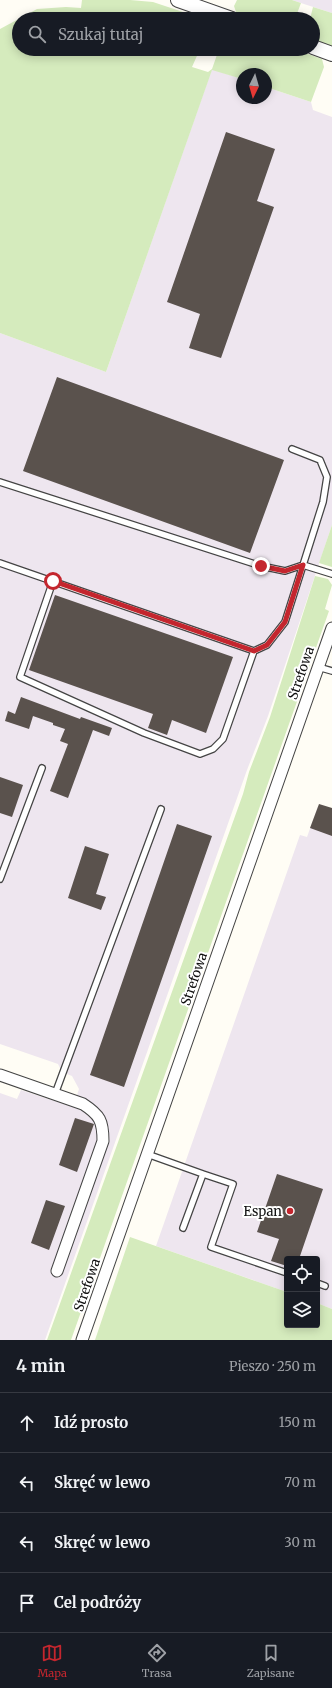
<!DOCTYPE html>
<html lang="pl">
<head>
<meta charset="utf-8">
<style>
	body { margin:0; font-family:Merriweather,serif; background:#242831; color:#f1f3f6 }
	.controls { position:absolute; right:12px; bottom:12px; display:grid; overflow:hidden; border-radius:4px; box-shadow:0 2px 10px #0003 }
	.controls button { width:36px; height:36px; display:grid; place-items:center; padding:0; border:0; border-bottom:1px solid #363941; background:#171b24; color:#f1f3f6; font:20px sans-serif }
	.compass { position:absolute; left:236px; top:68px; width:36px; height:36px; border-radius:50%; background:#171b24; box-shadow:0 2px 10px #0003; rotate:185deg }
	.stop { position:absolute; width:12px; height:12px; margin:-9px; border:3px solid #c4262e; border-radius:50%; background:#fff }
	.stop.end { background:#c4262e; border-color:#fff; box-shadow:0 1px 4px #0008 }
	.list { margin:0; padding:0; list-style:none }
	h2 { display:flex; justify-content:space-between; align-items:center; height:52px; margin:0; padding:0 16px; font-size:17px }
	h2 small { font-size:13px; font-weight:400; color:#9ea1a6 }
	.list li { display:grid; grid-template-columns:26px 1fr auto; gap:12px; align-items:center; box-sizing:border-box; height:60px; padding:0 16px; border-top:1px solid #363941 }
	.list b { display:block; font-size:15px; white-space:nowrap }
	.list em { font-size:13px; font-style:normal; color:#9ea1a6 }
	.icon { flex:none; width:22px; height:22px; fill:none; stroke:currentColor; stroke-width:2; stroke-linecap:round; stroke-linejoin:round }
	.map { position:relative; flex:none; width:332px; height:1340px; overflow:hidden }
	.search { position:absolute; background:#171b24; box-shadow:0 2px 10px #0003; left:12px; right:12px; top:12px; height:44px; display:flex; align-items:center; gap:10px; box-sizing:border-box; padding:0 14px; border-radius:22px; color:#9ea1a6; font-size:15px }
	.sheet { height:292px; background:#171b24 }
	nav { display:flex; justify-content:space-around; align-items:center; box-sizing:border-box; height:56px; border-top:1px solid #363941; background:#171b24; font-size:11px; color:#9ea1a6 }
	nav a { display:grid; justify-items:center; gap:2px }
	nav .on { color:#c4262e }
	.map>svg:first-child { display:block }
	.industrial { fill:#eee6ef }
	.green { fill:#d5ebbd }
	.building { fill:#5a524d }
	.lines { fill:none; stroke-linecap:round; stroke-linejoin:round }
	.service-casing { stroke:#444; stroke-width:8 }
	.minor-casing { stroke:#444; stroke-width:13 }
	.tertiary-casing { stroke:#444; stroke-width:16 }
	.service { stroke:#fff; stroke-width:5.5 }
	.minor { stroke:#fff; stroke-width:11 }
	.tertiary { stroke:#fff; stroke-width:14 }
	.route { stroke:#c4262e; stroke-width:5 }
	.poi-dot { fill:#c4262e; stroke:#fff; stroke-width:1.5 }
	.labels { text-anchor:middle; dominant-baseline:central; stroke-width:4; stroke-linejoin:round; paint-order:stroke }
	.street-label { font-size:13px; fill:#111; stroke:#fff }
	.poi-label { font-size:13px; fill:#111; stroke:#fff; text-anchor:end }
</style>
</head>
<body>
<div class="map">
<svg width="332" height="1340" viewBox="0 0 332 1340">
	<rect width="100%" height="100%" fill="#fffdf5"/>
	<path class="industrial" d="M292 0H332V13L307 5Z
		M212 69 242 79V98H266V87L311 102 313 110 332 117V525L268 716 247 770 45 1340H0V1093L17 1099 21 1090 73 1107 79 1089 72 1076 62 1072 58 1064 0 1044V333L106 372Z
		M318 806 332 811V1309L317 1303V1259H287V1292L156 1246 300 835 307 837Z"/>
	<path class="green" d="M82 0H130L153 2 204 19H19V49H200L192 67 208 72 212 69 219 49H294L322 59 324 67 311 102 266 87V74H242V79L212 70 106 372 0 333V29L37 9 66 7 81 8Z
		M237 0H292L301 3 295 19H256L236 12 234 6Z
		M313 7 332 13V46L313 39V19H310Z
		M332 525V567L319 563Z
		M315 576 328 579 332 585 325 609 329 611 71 1340H47L243 794 249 772 270 717Z
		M130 1237 287 1292V1325H317V1303L332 1309V1340H95Z"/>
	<path class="building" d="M226 132 275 149 257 201 274 207 221 358 189 348 200 314 167 302Z
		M57 377 284 460 250 553 23 471Z
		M55 595 233 657 206 733 172 720 167 735 148 728 153 714 29 670Z
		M21 697 80 719 81 717 112 728 109 736 93 730 68 798 50 791 68 744 60 741 65 729 53 725V723L33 716 29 729 5 721 8 711 15 714Z
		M0 777 23 785 12 817 0 813Z
		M319 804 332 808V836L310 828Z
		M177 824 212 836 124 1087 90 1075Z
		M85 846 109 854 96 894 106 897 101 910 68 898Z
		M75 1118 94 1124 77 1172 59 1165Z
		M277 1174 323 1189 299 1259H287V1266L271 1261 279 1239 257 1232Z
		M46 1200 65 1206 49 1250 31 1243Z"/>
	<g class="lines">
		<defs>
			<path id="service" d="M0 482 261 566 285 571 303 565 332 574
				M0 563 254 651
				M53 581 20 677 144 733 200 754 213 749 223 739 254 651 267 645 285 622 323 502 327 477 320 460 292 449
				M318 667 332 671
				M0 879 42 768
				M55 1094 161 809
				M147 1154 203 1174 183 1228
				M203 1174 233 1184 211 1247 287 1273
				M317 1283 325 1286"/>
			<path id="minor" d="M0 1075 83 1104C100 1115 103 1121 103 1141L57 1271
				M82 1340 332 628"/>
			<path id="tertiary" d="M178 0 232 19
				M313 47 332 54"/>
		</defs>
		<use href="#service" class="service-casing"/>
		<use href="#minor" class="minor-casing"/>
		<use href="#tertiary" class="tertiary-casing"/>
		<use href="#service" class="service"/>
		<use href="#minor" class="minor"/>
		<use href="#tertiary" class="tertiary"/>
	</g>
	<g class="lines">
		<path class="route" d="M53 581 254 651 267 645 285 622 303 565 285 571 261 566"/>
	</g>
	<circle class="poi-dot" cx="290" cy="1211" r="4"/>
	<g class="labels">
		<g class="street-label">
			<text transform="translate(301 673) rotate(-71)">Strefowa</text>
			<text transform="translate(194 979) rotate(-71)">Strefowa</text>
			<text transform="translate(87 1285) rotate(-71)">Strefowa</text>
		</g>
		<g class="poi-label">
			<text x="282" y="1211">Espan</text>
		</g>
	</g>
</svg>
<div class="controls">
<button><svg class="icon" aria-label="locate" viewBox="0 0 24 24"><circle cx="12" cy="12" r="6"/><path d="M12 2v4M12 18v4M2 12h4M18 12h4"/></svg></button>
<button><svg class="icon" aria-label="layers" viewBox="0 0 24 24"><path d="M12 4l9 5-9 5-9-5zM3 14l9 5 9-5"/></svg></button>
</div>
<svg class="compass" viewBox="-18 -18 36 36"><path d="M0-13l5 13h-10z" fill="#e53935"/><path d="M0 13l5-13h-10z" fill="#9ea1a6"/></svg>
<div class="stop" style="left:53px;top:581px"></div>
<div class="stop end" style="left:261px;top:566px"></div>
<div class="search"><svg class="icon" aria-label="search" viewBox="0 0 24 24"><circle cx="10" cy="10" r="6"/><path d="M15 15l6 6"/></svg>Szukaj tutaj</div>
</div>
<section class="sheet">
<h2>4 min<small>Pieszo · 250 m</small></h2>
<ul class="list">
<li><svg class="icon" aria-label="ahead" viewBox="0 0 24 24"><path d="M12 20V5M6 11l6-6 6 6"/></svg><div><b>Idź prosto</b></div><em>150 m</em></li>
<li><svg class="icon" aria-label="left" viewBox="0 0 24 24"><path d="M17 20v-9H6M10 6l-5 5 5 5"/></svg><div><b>Skręć w lewo</b></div><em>70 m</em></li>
<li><svg class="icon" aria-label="left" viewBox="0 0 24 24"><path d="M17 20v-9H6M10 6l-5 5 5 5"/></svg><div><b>Skręć w lewo</b></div><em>30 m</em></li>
<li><svg class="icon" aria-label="arrive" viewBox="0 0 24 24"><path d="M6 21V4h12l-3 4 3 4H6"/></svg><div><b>Cel podróży</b></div></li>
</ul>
</section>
<nav>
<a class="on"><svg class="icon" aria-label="map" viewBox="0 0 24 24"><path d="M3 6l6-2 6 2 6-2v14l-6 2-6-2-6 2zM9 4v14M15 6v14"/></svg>Mapa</a>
<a><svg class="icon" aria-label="directions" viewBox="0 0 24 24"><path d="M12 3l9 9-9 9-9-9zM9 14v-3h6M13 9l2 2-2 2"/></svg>Trasa</a>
<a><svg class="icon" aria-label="saved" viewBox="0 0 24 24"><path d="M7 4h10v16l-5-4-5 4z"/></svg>Zapisane</a>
</nav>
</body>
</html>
